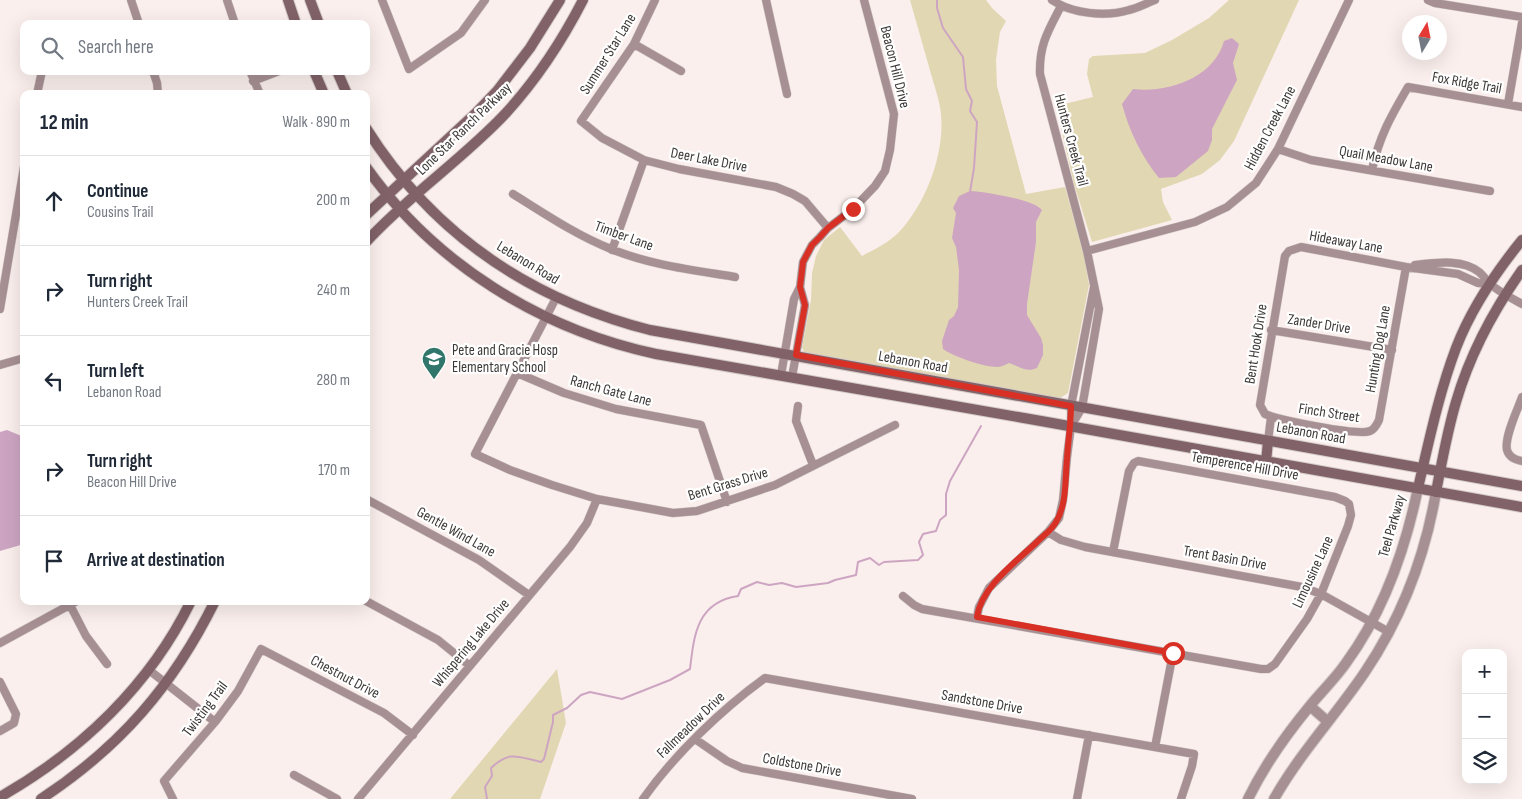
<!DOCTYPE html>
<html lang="en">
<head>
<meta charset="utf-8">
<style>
	body { margin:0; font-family:"Sofia Sans Condensed",sans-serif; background:#f6f6f7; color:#1f2937 }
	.controls { position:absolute; right:15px; bottom:15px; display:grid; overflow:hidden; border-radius:10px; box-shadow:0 5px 20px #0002 }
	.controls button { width:45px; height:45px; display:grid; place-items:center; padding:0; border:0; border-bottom:1px solid #e0e1e3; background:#fff; color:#1f2937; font:25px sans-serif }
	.compass { position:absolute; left:1402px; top:15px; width:45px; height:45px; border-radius:50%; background:#fff; box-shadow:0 5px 20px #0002; rotate:10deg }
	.stop { position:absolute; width:15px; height:15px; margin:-11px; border:4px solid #d93025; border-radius:50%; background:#fff }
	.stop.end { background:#d93025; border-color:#fff; box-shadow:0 1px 5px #0008 }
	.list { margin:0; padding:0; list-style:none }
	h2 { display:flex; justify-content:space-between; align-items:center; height:65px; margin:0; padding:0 20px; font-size:21px }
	h2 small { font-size:16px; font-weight:400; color:#747a83 }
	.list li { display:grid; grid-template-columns:32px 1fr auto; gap:15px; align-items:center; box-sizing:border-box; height:90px; padding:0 20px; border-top:1px solid #e0e1e3 }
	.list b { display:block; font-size:19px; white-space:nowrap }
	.list p { margin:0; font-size:16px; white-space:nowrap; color:#747a83 }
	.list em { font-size:16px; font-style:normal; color:#747a83 }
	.icon { flex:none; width:28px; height:28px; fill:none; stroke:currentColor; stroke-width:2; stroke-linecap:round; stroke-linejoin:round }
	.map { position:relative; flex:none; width:1522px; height:799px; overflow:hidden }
	.search { position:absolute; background:#fff; box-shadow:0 5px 20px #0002; left:20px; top:20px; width:350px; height:55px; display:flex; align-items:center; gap:12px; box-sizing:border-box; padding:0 18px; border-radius:10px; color:#747a83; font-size:19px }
	.panel { position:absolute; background:#fff; box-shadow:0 5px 20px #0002; left:20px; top:90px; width:350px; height:515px; border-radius:10px }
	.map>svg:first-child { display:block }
	.green { fill:#e2d7b3 }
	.water { fill:#cda5c2 }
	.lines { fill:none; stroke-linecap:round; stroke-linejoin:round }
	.stream { stroke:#cda5c2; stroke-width:2 }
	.minor-casing { stroke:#d4cbc8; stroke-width:9 }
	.tertiary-casing { stroke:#d4cbc8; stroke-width:12 }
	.secondary-casing { stroke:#d4cbc8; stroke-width:12 }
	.minor { stroke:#a79094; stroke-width:8 }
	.tertiary { stroke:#a79094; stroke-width:10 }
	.secondary { stroke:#816268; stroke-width:10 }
	.route { stroke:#d93025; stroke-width:6 }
	.labels { text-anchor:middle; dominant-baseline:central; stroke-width:4.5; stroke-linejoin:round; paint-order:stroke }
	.street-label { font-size:15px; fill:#3d3938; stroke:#fff }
	.poi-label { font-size:15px; fill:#3d3938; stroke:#fff; text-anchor:start }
</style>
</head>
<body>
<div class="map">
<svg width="1522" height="799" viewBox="0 0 1522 799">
	<rect width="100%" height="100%" fill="#faefec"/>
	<path class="green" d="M910 0H986L992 8 1006 21 1000 32 996 60 997 86 1026 194 1065 187 1084 255 1089 285 1068 393 1060 398 804 352 802 347 811 300 812 273 816 256 824 240 840 227 862 256C875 249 890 242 900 231 928 200 947 148 940 107 938 96 934 85 931 74 924 49 917 25 910 0Z
		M1229 0H1299L1234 141 1220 160 1202 174 1161 189 1163 202 1172 220 1092 242 1074 184 1056 106 1093 97 1087 74 1089 59 1093 56 1145 53 1172 40 1209 18Z
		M557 669 566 723 540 799H450Z"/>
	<path class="water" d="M1232 38 1239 44 1233 63 1237 80 1212 129V140L1208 151 1176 177 1159 178C1142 157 1129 131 1122 104L1133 89C1168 93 1214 78 1224 41Z
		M970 191C985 192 1033 199 1042 210L1036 222V242L1027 304V315L1041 338 1043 345V355L1037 368C1026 373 1019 366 1009 363 1005 365 1001 367 997 367 984 367 952 356 943 349L942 341 949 320 954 316 958 307 959 270 956 247 952 238 956 213 953 208 959 196Z
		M7 430 24 437V544L0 551V432Z"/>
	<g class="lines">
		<path class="stream" d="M937 0V8L943 28 963 57 966 89 972 101 970 111 977 122 974 168 970 192
			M487 799 485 787 492 776 491 768C510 750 518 757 541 762L544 759 553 722V715L567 708 581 695 590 692 622 699 670 680 690 669C694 635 697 602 738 596L741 589 757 582 769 585 782 583 796 587 828 583 835 580 856 575 858 562 870 558 879 565 884 562 918 560 923 555 919 542 923 534 936 531 940 520 946 515V494L950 481 981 426"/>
		<defs>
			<path id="minor" d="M131 0 139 24
				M227 0 235 24
				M382 0 409 69 461 33 485 0
				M655 0 634 44 581 121 602 138 644 160 679 169 776 187 793 194 805 201 828 228
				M766 0 787 94
				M1052 0C1072 14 1106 17 1129 10 1138 8 1147 3 1155 0
				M1428 0 1435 3 1522 17
				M1061 6C1048 31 1039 45 1040 74L1087 251 1099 309 1082 408 1071 426
				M634 44 681 71
				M153 71 157 83 158 94
				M250 71 260 94
				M253 81 279 71
				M37 94 42 71
				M1508 104 1522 23
				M1278 149 1311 160 1490 191
				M1372 170C1379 137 1391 116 1408 87L1522 107
				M513 194C545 214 576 235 611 249 650 265 693 270 735 277
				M612 250 644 160
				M1087 251 1195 222 1227 207 1256 183 1278 149 1349 0
				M1415 265C1434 263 1462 258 1479 272 1483 275 1486 280 1489 283 1499 292 1511 298 1522 304
				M1406 267 1379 420C1377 424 1375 429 1370 431 1358 436 1279 420 1265 414L1260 405 1285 256 1289 251 1301 247 1406 267 1458 274 1478 283 1490 284
				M556 298 475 454 510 470 552 485 597 499 673 513 697 511 775 485 895 425
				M0 309 24 167
				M1271 330 1392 350
				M0 365 24 358
				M517 373 564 393 616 409 701 425 727 502
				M781 375 794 299 800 287 803 262 812 245 820 237 828 228 853 209 875 186 885 171 890 150 894 114 864 0
				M792 377 805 305 800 287
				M1522 397C1518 409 1504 437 1507 450 1509 457 1516 460 1522 461
				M798 406 796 421 813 465
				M1268 441 1271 417
				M366 499 479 560 529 595
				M1048 532 1061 540 1085 547 1302 587 1321 594 1389 632
				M903 596 914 605 922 609 1261 669H1268L1275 664 1307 619 1321 594 1348 526 1351 515 1349 504 1345 501 1335 497 1138 461 1134 463 1129 471 1113 552
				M366 601 438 640 470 666
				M70 605 86 636 107 664
				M977 617 979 607 989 588 1048 532 1059 518 1063 500 1067 457 1071 426V406L1094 287
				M0 643 77 601
				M149 670 215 722
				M0 682 16 714 14 723 0 731
				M695 739 727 761 742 768 912 799
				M1155 747 1173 653
				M294 775 337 799
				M173 799 164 781 215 722 238 691 261 649 384 713 413 735
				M358 799 570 547 587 523 597 499
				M643 799C674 755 722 709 765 678L1194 754 1192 766 1181 799
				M1077 799 1089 735"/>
			<path id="tertiary" d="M1310 706 1327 721
				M1248 799C1264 766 1286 735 1309 707 1321 692 1335 679 1346 663 1384 611 1405 551 1418 488
				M1274 799C1300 753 1336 715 1365 672 1402 617 1425 557 1436 492"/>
			<path id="secondary" d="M288 0 296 24
				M310 0 319 24
				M314 71 324 94
				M337 71 347 94
				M366 128C432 233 529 299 650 330L1522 486
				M366 167C435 264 540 329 656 354L1041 421 1522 507
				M366 215 476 113 497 91 530 48 560 0
				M366 242C409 195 463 159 506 113 537 79 562 41 583 0
				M1266 462 1268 441
				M1418 488C1429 441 1439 393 1456 348 1471 309 1496 272 1522 240
				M1436 492C1442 462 1447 432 1456 402 1470 354 1493 311 1522 270
				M0 797C81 751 150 685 191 601
				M41 799C120 747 173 686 215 601"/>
		</defs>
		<use href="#minor" class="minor-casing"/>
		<use href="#tertiary" class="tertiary-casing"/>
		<use href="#secondary" class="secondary-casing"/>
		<use href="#minor" class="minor"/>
		<use href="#tertiary" class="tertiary"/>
		<use href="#secondary" class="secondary"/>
	</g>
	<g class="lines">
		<path class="route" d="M853 209 828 228 820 237 812 245 803 262 800 287 805 305 796 355 1071 406C1071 424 1068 441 1067 459 1065 479 1067 504 1056 522 1052 530 1044 535 1038 541 1016 562 981 587 977 617L1173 653"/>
	</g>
	<defs>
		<symbol id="school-pin" viewBox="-11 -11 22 30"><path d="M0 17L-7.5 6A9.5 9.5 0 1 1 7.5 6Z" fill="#31766a" stroke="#fff"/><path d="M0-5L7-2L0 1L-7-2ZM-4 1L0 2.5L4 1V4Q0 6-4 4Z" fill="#fff"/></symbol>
	</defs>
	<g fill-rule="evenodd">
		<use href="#school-pin" x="420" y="345" width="28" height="38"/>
	</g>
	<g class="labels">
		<g class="street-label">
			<text transform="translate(608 54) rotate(-58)">Summer Star Lane</text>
			<text transform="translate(895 67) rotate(76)">Beacon Hill Drive</text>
			<text transform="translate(1467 83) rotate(10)">Fox Ridge Trail</text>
			<text transform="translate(1270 128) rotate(-62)">Hidden Creek Lane</text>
			<text transform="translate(464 129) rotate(-44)">Lone Star Ranch Parkway</text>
			<text transform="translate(1071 140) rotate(75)">Hunters Creek Trail</text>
			<text transform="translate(1386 159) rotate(10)">Quail Meadow Lane</text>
			<text transform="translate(709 160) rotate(11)">Deer Lake Drive</text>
			<text transform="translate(624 236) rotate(20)">Timber Lane</text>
			<text transform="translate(1346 242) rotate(10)">Hideaway Lane</text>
			<text transform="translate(528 263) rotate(31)">Lebanon Road</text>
			<text transform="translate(1319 324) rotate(9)">Zander Drive</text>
			<text transform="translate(1256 344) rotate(-81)">Bent Hook Drive</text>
			<text transform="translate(1378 349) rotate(-80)">Hunting Dog Lane</text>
			<text transform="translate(913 362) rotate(10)">Lebanon Road</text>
			<text transform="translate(611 391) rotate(15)">Ranch Gate Lane</text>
			<text transform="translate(1329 413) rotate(9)">Finch Street</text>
			<text transform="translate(1311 433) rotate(10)">Lebanon Road</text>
			<text transform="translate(1245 466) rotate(10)">Temperence Hill Drive</text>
			<text transform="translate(728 484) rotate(-17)">Bent Grass Drive</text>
			<text transform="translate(1392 526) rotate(-74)">Teel Parkway</text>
			<text transform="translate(456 532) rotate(29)">Gentle Wind Lane</text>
			<text transform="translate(1225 558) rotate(10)">Trent Basin Drive</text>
			<text transform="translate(1313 572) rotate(-65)">Limousine Lane</text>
			<text transform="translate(471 643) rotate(-50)">Whispering Lake Drive</text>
			<text transform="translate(345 677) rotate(28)">Chestnut Drive</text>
			<text transform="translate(982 702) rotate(10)">Sandstone Drive</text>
			<text transform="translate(205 709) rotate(-53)">Twisting Trail</text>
			<text transform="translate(691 725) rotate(-44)">Fallmeadow Drive</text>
			<text transform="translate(802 765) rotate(10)">Coldstone Drive</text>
		</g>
		<g class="poi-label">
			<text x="452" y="350">Pete and Gracie Hosp<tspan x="452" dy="17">Elementary School</tspan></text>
		</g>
	</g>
</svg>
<div class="controls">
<button>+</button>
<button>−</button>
<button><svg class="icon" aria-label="layers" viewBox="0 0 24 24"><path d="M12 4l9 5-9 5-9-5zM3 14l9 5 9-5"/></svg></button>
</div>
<svg class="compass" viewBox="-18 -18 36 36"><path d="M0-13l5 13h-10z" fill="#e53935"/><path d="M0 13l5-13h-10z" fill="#747a83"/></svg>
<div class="stop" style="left:1173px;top:653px"></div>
<div class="stop end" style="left:853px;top:209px"></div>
<div class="search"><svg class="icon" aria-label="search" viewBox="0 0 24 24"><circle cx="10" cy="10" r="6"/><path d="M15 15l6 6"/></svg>Search here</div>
<section class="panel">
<h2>12 min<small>Walk · 890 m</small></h2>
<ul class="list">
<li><svg class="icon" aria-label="ahead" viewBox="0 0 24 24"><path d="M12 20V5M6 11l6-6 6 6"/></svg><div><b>Continue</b><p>Cousins Trail</p></div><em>200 m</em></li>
<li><svg class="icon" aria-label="right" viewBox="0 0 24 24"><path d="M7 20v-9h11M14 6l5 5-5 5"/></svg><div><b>Turn right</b><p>Hunters Creek Trail</p></div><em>240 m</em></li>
<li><svg class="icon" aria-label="left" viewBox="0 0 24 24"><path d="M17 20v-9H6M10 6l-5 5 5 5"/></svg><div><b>Turn left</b><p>Lebanon Road</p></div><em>280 m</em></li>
<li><svg class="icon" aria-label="right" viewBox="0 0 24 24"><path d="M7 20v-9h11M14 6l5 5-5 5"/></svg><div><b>Turn right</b><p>Beacon Hill Drive</p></div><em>170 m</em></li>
<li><svg class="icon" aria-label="arrive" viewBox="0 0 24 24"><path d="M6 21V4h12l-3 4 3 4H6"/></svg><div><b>Arrive at destination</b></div></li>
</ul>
</section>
</div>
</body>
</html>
